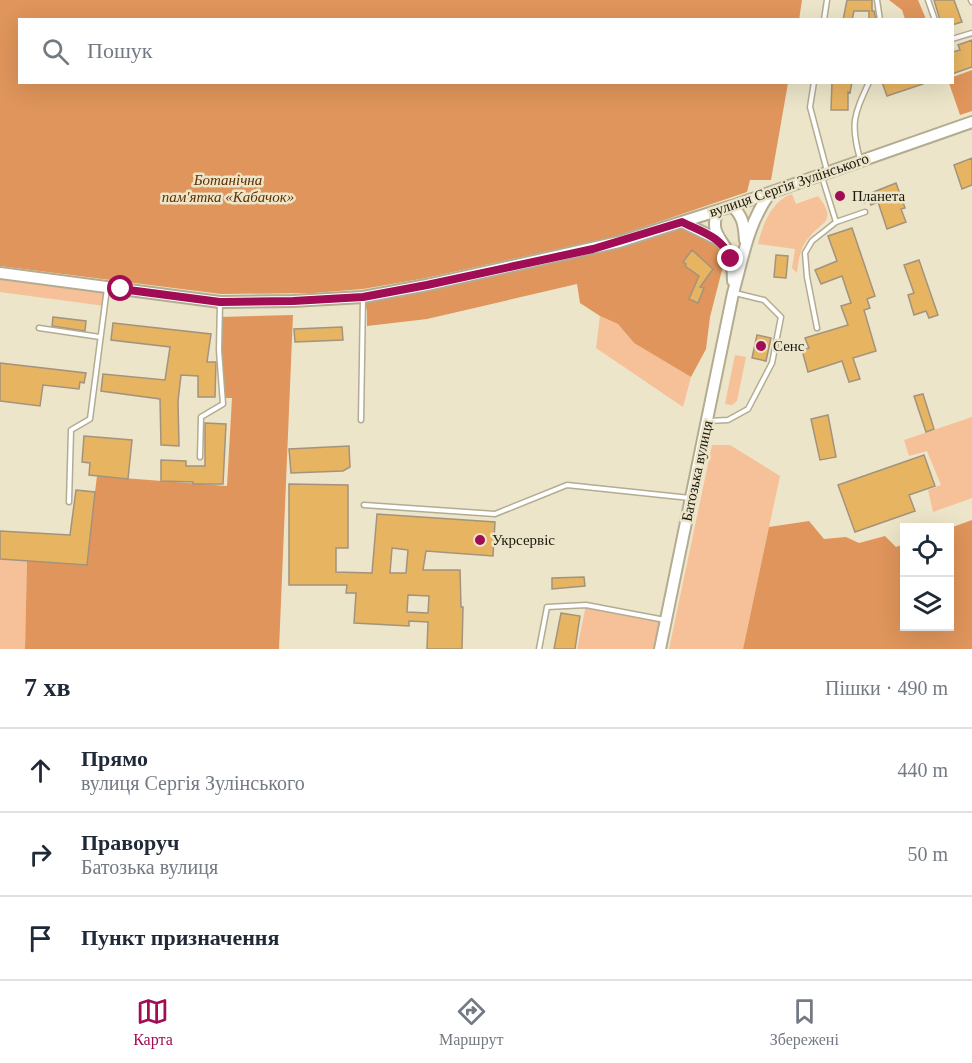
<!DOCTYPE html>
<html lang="uk">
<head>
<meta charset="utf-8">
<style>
	body { margin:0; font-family:"Times New Roman",serif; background:#f2f2f3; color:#1f2937 }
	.controls { position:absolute; right:18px; bottom:18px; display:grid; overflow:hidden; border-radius:0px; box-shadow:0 6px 24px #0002 }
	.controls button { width:54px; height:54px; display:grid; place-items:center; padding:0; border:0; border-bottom:2px solid #e0e1e3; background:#fff; color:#1f2937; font:30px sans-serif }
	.stop { position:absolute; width:18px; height:18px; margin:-14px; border:4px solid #a00d54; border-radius:50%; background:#fff }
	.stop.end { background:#a00d54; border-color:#fff; box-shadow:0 2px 6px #0008 }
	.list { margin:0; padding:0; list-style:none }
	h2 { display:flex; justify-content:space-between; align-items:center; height:78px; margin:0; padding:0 24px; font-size:26px }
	h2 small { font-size:20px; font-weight:400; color:#747a83 }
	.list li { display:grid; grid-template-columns:39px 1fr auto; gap:18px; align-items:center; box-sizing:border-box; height:84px; padding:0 24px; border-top:2px solid #e0e1e3 }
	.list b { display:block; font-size:22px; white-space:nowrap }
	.list p { margin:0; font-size:20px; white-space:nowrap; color:#747a83 }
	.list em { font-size:20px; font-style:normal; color:#747a83 }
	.icon { flex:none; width:33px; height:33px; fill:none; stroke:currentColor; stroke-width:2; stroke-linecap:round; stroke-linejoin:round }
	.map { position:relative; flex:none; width:972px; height:649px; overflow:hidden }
	.search { position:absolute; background:#fff; box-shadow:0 6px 24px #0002; left:18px; right:18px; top:18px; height:66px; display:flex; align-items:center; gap:15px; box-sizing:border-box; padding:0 21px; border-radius:0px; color:#747a83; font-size:22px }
	.sheet { height:330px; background:#fff }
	nav { display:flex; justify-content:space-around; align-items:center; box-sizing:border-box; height:84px; border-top:2px solid #e0e1e3; background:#fff; font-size:16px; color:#747a83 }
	nav a { display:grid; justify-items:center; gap:3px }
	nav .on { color:#a00d54 }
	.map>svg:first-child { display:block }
	.green { fill:#f6c098 }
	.forest { fill:#df955b }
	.building { fill:#e7b462; stroke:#a3937c; stroke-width:1.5; fill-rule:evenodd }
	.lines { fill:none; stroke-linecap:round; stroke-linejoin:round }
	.lane-casing { stroke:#b3ac91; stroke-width:7 }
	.secondary-casing { stroke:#b3ac91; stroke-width:14 }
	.lane { stroke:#fff; stroke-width:4 }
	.secondary { stroke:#fff; stroke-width:10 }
	.route { stroke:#a00d54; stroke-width:8 }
	.poi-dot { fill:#a00d54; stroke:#ece5c9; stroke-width:2 }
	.labels { text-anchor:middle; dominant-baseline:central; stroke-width:5; stroke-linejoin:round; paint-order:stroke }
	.park-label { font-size:15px; font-style:italic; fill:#5f3000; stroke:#ece5c9 }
	.street-label { font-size:15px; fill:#1a180e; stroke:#ece5c9 }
	.poi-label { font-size:15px; fill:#1a180e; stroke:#ece5c9; text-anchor:start }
</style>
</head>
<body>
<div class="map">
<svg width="972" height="649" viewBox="0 0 972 649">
	<rect width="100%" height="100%" fill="#ece5c9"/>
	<path class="green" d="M792 194 796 204 818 196C824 204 831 213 825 222 804 240 800 246 797 273L792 268 795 249 758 244C762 226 772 200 792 194Z
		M0 278 106 293 105 306 0 292Z
		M600 316 618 324 634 343 691 377 683 407 596 348Z
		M735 355 746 357 737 401 732 405 725 404Z
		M972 417V498L933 512 928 490 941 485 927 451 909 456 904 440Z
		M712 445H730L780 476 743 649H669Z
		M0 559 27 561 25 649H0Z
		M586 605 666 620 660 649H577Z"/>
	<path class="forest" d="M0 0H802L799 20H20V82L788 83 771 180H750L747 192 617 236 426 278 363 289 314 293 221 294 0 266Z
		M889 0H918L926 19H905L902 10Z
		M972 70V111L960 115 949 83 952 82 953 77Z
		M682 222 719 240 727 267 722 270 710 317 706 349 691 377 634 343 618 324 600 316 580 303 577 284 427 319 367 326V311L363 297 427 285Z
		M293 315 279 649H25L27 561 86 564 97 476 227 486 232 398H224L219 350 220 317Z
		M972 520V649H743L769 527 809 521 824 539 846 537 859 543 885 536 896 547 904 544V626H950V528Z"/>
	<path class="building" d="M847 0H872V11H874L876 20H869V11H854L852 20H843Z
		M934 0H954L962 22 952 25V20H940Z
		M972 40V67L952 74V52L960 50 958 45Z
		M832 82H852L850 93 848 92V110H831Z
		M882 82H923V84L887 96Z
		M972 158V185L962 189 954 165Z
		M896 183 905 208 901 209 906 222 887 229 878 202 871 205 869 201 864 203 861 197Z
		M852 228 875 296 867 299 870 308 864 310 876 351 853 358 860 379 849 382 842 361 808 372 802 350 809 348 805 338 848 325 841 306 851 303 842 276 821 284 815 270 837 261 828 236Z
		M692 250 713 269 700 287 704 288 698 303 689 299 699 276 685 266 686 264 683 262Z
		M776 255 788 256 786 278 774 277Z
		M919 260 938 315 929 318 926 311 914 315 908 295 914 293 904 265Z
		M53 317 86 321 85 331 52 326Z
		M113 323 211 334 207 362H216L215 397H198V376L181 375 178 401 179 446 161 445 160 399 101 391 103 374 165 380 170 347 111 340Z
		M342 327 343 340 295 342 294 329Z
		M757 335 771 338 766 361 752 358Z
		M0 363 86 373 84 383 80 382 79 389 43 385 40 406 0 401Z
		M923 394 934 429 926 432 914 396Z
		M828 415 836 457 820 460 811 419Z
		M205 423 226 424 223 484H193V482L161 481V460L186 461V466H205Z
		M84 436 132 440 128 479 89 475 90 463 82 462Z
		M349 446 350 467 343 471 291 473 289 449Z
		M924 455 935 486 909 495 915 511 855 532 838 485Z
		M289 484 348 485V548H336V572L372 573 377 514 495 522 493 556 426 551 423 570H460L461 607H463L462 649H427L428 622 409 621V626L354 623 356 593H346L347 585H289ZM392 548 408 550 406 573H390ZM408 595 429 596 428 613 407 612Z
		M76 490 95 492 87 565 0 559V531L70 535Z
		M584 577 585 586 552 589V578Z
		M561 613 580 616 575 649H554Z"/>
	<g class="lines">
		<defs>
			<path id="lane" d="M877 0 880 20
				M928 0 935 20
				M971 0 972 2
				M824 20 827 0
				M952 39 972 33
				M814 82 810 107 827 171
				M860 159C850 123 854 115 869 82
				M822 177 836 222
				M39 328 100 337
				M817 328 807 277 805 253 812 241 836 222 865 212
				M361 420 363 297
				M708 421 728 420 748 409 772 363 781 317 764 300 735 293
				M200 457 201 417 223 404 219 350 220 302
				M69 502 71 430 90 419 107 288
				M364 505 495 514 567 485 690 498
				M539 649 547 607 586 605 665 620"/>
			<path id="secondary" d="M732 206C743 216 744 225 745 240
				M717 211C711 233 719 235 728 252 732 261 733 271 733 281
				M682 222 719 240
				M0 273 220 302 293 301 363 297 427 285 619 242 732 206 972 122
				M660 649 733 293C743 258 748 223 770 193"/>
		</defs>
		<use href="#lane" class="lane-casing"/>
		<use href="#secondary" class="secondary-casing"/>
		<use href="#lane" class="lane"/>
		<use href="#secondary" class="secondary"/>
	</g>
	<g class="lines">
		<path class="route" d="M121 289 220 302 293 301 363 297 427 285 593 249 682 222C702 232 722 237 731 259"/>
	</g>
	<g class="poi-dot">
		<circle cx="840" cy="196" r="6"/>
		<circle cx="761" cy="346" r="6"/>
		<circle cx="480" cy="540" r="6"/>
	</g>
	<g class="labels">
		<g class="park-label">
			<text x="228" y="180">Ботанічна<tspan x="228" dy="17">пам'ятка «Кабачок»</tspan></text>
		</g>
		<g class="street-label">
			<text transform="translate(789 185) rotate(-19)">вулиця Сергія Зулінського</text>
			<text transform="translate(697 471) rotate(-78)">Батозька вулиця</text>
		</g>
		<g class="poi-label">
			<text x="852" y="196">Планета</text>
			<text x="773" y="346">Сенс</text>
			<text x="492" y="540">Укрсервіс</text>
		</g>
	</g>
</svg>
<div class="controls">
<button><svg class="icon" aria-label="locate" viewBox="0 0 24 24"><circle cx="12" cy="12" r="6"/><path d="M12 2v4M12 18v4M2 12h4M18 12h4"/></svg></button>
<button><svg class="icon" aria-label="layers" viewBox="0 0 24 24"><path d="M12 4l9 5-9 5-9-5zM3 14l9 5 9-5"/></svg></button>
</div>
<div class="stop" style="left:121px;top:289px"></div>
<div class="stop end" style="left:731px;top:259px"></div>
<div class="search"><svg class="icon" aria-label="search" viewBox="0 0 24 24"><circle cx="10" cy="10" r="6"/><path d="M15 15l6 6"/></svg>Пошук</div>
</div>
<section class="sheet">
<h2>7 хв<small>Пішки · 490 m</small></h2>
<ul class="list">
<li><svg class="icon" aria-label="ahead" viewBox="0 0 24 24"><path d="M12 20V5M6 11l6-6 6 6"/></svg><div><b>Прямо</b><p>вулиця Сергія Зулінського</p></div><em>440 m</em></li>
<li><svg class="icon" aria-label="right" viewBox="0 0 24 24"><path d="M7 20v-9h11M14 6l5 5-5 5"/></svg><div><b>Праворуч</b><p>Батозька вулиця</p></div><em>50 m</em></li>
<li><svg class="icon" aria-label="arrive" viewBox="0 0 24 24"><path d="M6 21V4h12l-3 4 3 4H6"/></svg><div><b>Пункт призначення</b></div></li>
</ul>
</section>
<nav>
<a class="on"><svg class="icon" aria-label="map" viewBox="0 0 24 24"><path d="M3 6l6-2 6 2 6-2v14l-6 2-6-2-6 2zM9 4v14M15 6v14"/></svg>Карта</a>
<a><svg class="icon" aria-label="directions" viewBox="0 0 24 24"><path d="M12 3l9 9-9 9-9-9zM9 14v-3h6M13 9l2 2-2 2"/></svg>Маршрут</a>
<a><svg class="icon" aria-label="saved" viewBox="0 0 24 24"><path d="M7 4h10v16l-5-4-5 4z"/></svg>Збережені</a>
</nav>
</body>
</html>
